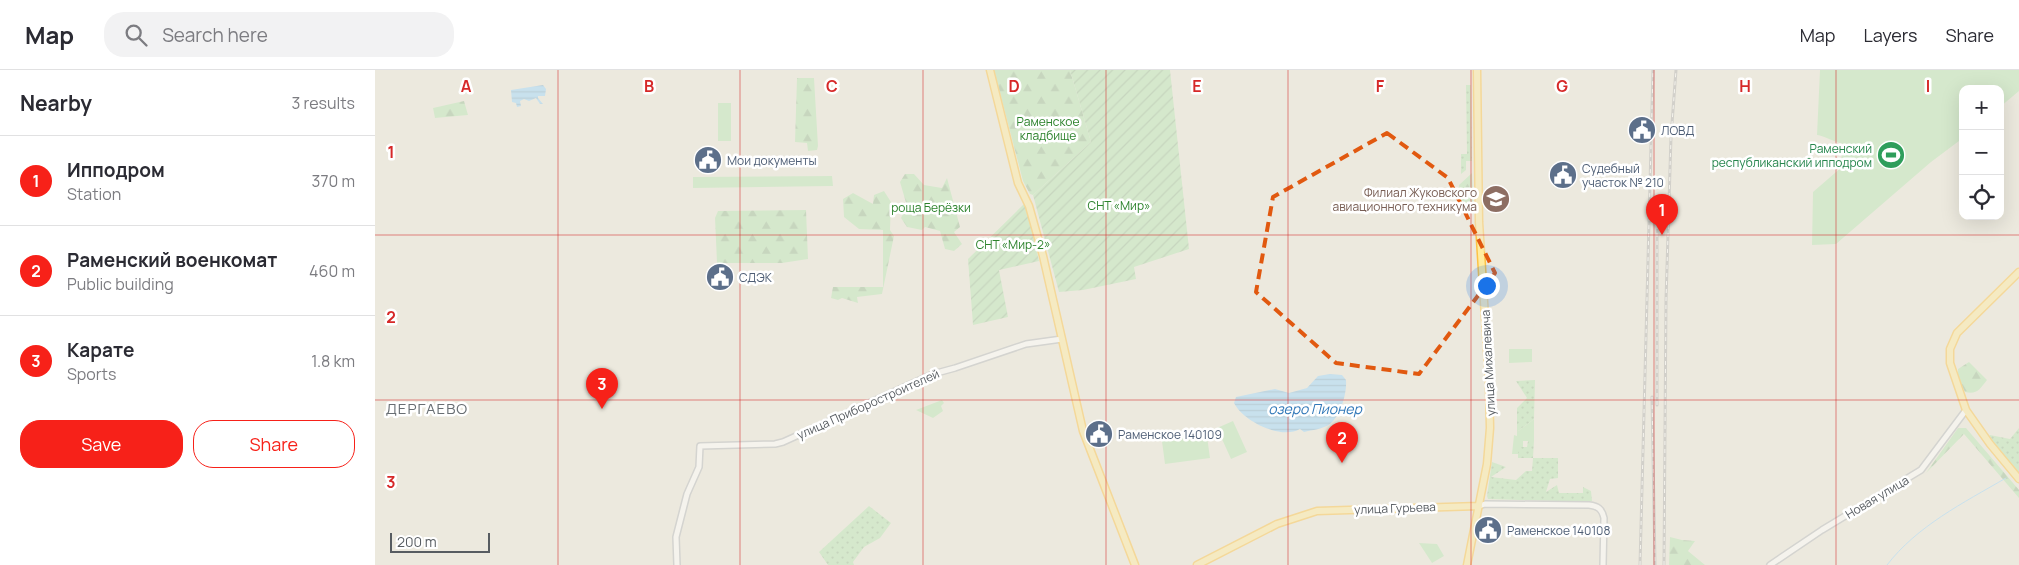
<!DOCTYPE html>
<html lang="en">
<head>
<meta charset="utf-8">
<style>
	body { margin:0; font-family:Manrope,sans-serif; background:#f2f2f3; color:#2b2b33 }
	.controls { position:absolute; right:15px; top:15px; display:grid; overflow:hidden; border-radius:10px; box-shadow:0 5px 20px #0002 }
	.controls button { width:45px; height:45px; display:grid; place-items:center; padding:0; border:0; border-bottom:1px solid #e1e1e2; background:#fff; color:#2b2b33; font:25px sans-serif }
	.scale { position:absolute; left:15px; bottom:12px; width:100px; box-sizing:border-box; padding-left:5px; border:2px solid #575c61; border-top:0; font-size:14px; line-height:18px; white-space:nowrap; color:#575c61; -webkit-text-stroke:4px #fff; paint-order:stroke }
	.you { position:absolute; left:1111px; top:215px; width:18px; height:18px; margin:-12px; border:4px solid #fff; border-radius:50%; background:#1a73e8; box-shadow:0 0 0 8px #1a73e833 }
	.badge { display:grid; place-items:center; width:32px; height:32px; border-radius:50%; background:#f72119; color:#fff; font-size:16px; font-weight:700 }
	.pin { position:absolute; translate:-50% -41px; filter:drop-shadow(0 1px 2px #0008) }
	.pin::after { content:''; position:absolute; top:26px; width:18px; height:15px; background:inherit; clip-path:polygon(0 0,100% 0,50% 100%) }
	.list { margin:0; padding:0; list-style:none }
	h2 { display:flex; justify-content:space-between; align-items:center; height:65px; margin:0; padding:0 20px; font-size:21px }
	h2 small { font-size:16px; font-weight:400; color:#7c7c81 }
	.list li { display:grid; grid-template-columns:32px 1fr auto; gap:15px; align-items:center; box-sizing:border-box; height:90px; padding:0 20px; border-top:1px solid #e1e1e2 }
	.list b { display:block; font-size:19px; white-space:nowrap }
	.list p { margin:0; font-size:16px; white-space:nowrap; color:#7c7c81 }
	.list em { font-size:16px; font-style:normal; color:#7c7c81 }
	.actions { display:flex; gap:10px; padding:15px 20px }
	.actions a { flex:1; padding:11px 0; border:1px solid #f72119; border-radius:20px; text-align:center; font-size:18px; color:#f72119 }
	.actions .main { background:#f72119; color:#fff }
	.icon { flex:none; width:28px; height:28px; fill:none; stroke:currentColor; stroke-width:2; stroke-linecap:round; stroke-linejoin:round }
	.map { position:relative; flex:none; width:1644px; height:495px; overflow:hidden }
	header { display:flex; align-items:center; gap:30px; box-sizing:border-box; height:70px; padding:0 25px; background:#fff; border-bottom:1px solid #e1e1e2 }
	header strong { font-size:24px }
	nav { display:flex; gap:28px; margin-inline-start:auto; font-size:18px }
	.search { width:350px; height:45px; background:#f2f2f3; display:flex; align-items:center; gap:12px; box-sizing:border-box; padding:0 18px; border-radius:20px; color:#7c7c81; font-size:19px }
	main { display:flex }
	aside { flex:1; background:#fff }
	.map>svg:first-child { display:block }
	.grass { fill:url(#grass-dots) }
	.forest { fill:url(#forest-firs) }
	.park { fill:#b9e7b7 }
	.garden { fill:url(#garden-furrows) }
	.water { fill:url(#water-rules) }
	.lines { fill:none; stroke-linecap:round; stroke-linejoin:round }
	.stream { stroke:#9bd7ff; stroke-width:1 }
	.minor-casing { stroke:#b6babf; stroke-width:8 }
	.major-casing { stroke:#fdc346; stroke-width:9 }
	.minor { stroke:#fff; stroke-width:5 }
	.major { stroke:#ffeca0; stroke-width:6 }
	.rail-casing { stroke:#b1b2b2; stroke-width:3 }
	.rail { stroke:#fff; stroke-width:1; stroke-dasharray:4; stroke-linecap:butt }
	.marked { fill:none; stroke:#e15910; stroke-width:4; stroke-dasharray:10 6; stroke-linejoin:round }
	.grid { fill:none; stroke:#d62828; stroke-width:1; stroke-opacity:0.55 }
	.labels { text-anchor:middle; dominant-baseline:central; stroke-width:5; stroke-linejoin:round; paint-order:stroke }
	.park-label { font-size:12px; fill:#2d832d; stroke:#fff }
	.service-label { font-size:12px; fill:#4e5e75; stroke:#fff; text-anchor:start }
	.leisure-label { font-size:12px; fill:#27864d; stroke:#fff; text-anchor:end }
	.education-label { font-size:12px; fill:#785e54; stroke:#fff; text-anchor:end }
	.street-label { font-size:12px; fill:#575c61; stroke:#fff }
	.water-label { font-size:14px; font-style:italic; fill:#3178b8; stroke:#fff }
	.quarter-label { font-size:15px; letter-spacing:1px; fill:#686e73; stroke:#fff }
	.grid-label { font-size:16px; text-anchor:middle; font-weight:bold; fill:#d62828; stroke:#fff; stroke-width:5; stroke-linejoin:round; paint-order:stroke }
</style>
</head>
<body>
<header>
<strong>Map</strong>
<div class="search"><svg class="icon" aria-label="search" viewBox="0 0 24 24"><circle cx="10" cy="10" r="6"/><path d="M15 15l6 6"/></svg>Search here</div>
<nav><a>Map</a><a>Layers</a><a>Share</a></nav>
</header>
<main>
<aside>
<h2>Nearby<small>3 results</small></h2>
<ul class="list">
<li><span class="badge">1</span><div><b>Ипподром</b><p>Station</p></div><em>370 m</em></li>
<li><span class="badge">2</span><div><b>Раменский военкомат</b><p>Public building</p></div><em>460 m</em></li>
<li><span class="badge">3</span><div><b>Карате</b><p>Sports</p></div><em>1.8 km</em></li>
</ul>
<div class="actions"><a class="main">Save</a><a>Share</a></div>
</aside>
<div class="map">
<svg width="1644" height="495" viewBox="0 0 1644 495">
	<defs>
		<pattern id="grass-dots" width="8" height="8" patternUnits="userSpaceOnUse" patternTransform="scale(1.25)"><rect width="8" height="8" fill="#b9e7b7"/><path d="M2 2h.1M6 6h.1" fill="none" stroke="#99be98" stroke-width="1.8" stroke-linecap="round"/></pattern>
		<pattern id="forest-firs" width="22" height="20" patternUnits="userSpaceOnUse" patternTransform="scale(1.25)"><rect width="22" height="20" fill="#b9e7b7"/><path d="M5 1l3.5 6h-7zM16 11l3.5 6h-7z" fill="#99be98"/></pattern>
		<pattern id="garden-furrows" width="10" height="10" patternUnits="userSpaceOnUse" patternTransform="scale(1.25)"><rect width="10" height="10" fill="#b9e7b7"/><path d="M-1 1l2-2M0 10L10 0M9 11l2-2" fill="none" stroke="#99be98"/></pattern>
		<pattern id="water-rules" width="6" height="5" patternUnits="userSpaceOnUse" patternTransform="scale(1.25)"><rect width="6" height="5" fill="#9bd7ff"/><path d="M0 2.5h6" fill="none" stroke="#81b2d2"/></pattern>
	</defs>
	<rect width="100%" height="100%" fill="#ece9de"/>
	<path class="grass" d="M1091 15H1096L1097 91H1091V100L1086 104V84H1092Z
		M1160 310 1159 349 1142 362V338L1152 328 1141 311Z
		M1644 358V403L1613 368 1615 365 1635 369Z
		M1153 371H1159L1158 388H1183V408L1175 409 1171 422 1182 415 1184 423H1208V417L1216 421 1217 431 1214 432 1113 429 1112 426 1117 392 1131 397 1116 407 1141 410 1151 401H1157L1158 388H1143V377H1152Z
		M494 436 516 453 505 468 489 477 478 492 479 495H453L444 482Z"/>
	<path class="forest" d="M619 0H695L716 72 658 125 655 124 648 111Z
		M422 8H439L443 76 442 80 433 81 432 73 420 72Z
		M89 31 93 45 60 48 58 38Z
		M1097 103 1099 144 1085 135 1084 115Z
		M530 104H539L549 115 567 118 572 108 585 157 579 162 587 174 579 181 570 179 565 161 550 157 547 160 532 157 526 148 532 136 525 112Z
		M509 121 516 132 515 160 519 166 507 224 482 227 483 233 467 228 463 230 456 228 458 217H508V160L484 159 469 147 468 129 478 123 498 134 499 125Z
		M431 140 433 189 407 193H342L340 148 343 141Z
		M1594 292 1612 310C1605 319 1602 325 1590 322L1583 308V299Z
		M1583 358H1591L1644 420V428L1589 364 1551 403Z
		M1295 467 1307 470 1320 471 1313 481 1330 495H1294Z"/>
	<path class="park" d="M1445 0H1644V21L1625 37V19H1588V68L1556 92 1461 174 1437 175 1438 122 1468 96 1466 93 1468 74C1460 72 1449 66 1442 65Z
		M343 33H356V71H343Z
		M457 106 458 116 318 118V107Z
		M1134 279H1157V292L1134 293Z
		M567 330 569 333 566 336 568 341 558 348 541 340Z
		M1159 349V371H1148V377H1143V384H1137L1139 365 1142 366V362Z
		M858 351 872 382 856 389 842 358Z
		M831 359 835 388 790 394 786 364Z
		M1044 473 1062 474 1069 486 1057 493Z"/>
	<path class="garden" d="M695 0H795L814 179 759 197 761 209 708 220 684 222 658 125 716 72Z
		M651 134 664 191 624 200 633 247 598 255 593 189 648 135Z"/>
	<path class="water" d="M168 15 171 19 170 26H163V28L168 34H165L161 28 154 31 149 29 145 31 146 36 142 37 141 33 137 32 136 20Z
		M955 304 967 305 971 310C972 323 966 345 955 354 948 359 937 360 929 362L925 359C906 370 868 351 859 333L861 327 900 319 914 323 932 318 943 306Z"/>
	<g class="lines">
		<path class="stream" d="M1512 495C1542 456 1588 433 1631 408"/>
		<defs>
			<path id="minor" d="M1104 436 1110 434 1214 435C1223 436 1227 439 1229 448L1228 495
				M302 495 301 467 312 424 324 397 325 376 400 374 408 372 558 304 580 298 651 274 687 269
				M1395 495 1447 460 1546 400 1591 340"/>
			<path id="major" d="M615 0 643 113 654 136 668 186 708 361 760 495
				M1644 202 1582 263 1575 279V293L1591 340 1615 374 1644 409
				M822 495 902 454 942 441 1104 436
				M1092 495 1112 394 1115 358 1114 311 1104 152 1102 0"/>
		</defs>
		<use href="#minor" class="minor-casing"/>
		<use href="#major" class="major-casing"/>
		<use href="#minor" class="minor"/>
		<use href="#major" class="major"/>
		<defs>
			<path id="rail" d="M1282 155V335
				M1277 327 1280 495
				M1265 495 1278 0
				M1289 495 1291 230 1296 67 1301 0"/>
		</defs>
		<use href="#rail" class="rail-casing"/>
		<use href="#rail" class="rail"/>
	</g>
	<path d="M0 0H1644V495H0ZM1012 63 1073 108 1120 203 1044 304 961 293 881 222 898 127Z" fill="#ece9de" fill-opacity=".55" fill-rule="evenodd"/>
	<path class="marked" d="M1012 63 1073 108 1120 203 1044 304 961 293 881 222 898 127Z"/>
	<path class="grid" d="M183 0V495M365 0V495M548 0V495M731 0V495M913 0V495M1096 0V495M1279 0V495M1461 0V495M0 165H1644M0 330H1644"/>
	<defs>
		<symbol id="civic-disc" viewBox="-11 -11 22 22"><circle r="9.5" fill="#5c6f8a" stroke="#fff"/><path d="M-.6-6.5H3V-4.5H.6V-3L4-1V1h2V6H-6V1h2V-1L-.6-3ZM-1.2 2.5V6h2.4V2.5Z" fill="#fff"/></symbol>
		<symbol id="stadium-disc" viewBox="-11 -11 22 22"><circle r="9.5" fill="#2e9e5b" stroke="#fff"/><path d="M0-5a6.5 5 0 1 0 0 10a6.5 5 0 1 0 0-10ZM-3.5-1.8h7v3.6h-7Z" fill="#fff"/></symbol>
		<symbol id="university-disc" viewBox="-11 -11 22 22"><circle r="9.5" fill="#8d6e63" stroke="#fff"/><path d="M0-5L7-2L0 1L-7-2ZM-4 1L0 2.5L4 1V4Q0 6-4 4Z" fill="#fff"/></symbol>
	</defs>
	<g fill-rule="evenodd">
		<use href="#civic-disc" x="1251" y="44" width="32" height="32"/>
		<use href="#stadium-disc" x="1500" y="69" width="32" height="32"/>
		<use href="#civic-disc" x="317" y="74" width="32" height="32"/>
		<use href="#civic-disc" x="1172" y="89" width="32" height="32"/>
		<use href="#university-disc" x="1105" y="113" width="32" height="32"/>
		<use href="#civic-disc" x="329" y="191" width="32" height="32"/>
		<use href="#civic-disc" x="708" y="348" width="32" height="32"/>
		<use href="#civic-disc" x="1097" y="444" width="32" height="32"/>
	</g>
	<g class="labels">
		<g class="park-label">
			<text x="673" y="51">Раменское<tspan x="673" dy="14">кладбище</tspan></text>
			<text x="744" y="135">СНТ «Мир»</text>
			<text x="556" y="137">роща Берёзки</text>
			<text x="638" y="174">СНТ «Мир-2»</text>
		</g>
		<g class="service-label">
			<text x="1286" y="60">ЛОВД</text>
			<text x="352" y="90">Мои документы</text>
			<text x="1207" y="98">Судебный<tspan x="1207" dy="14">участок № 210</tspan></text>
			<text x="364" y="207">СДЭК</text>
			<text x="743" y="364">Раменское 140109</text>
			<text x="1132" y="460">Раменское 140108</text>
		</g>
		<g class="leisure-label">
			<text x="1497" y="78">Раменский<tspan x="1497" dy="14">республиканский ипподром</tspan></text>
		</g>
		<g class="education-label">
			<text x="1102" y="122">Филиал Жуковского<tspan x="1102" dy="14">авиационного техникума</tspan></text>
		</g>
		<g class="street-label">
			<text transform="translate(1113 293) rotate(-93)">улица Михалевича</text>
			<text transform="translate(493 334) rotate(-24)">улица Приборостроителей</text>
			<text transform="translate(1502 427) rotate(-31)">Новая улица</text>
			<text transform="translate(1020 438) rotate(-2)">улица Гурьева</text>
		</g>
		<g class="water-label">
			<text x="940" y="338">озеро Пионер</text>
		</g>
		<g class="quarter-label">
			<text x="52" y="338">ДЕРГАЕВО</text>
		</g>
	</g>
	<g class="grid-label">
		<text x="91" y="22">A</text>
		<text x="274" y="22">B</text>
		<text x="457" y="22">C</text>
		<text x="639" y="22">D</text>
		<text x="822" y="22">E</text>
		<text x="1005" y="22">F</text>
		<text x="1187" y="22">G</text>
		<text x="1370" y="22">H</text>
		<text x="1553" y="22">I</text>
		<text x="16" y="88">1</text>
		<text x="16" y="253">2</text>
		<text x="16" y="418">3</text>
	</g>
</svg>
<div class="controls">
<button>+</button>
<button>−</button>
<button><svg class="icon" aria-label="locate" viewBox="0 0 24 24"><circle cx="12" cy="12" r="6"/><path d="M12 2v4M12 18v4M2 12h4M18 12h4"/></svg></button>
</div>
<div class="scale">200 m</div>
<div class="you"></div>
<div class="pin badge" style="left:1287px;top:165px">1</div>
<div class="pin badge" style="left:967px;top:393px">2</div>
<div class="pin badge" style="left:227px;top:339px">3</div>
</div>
</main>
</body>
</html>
